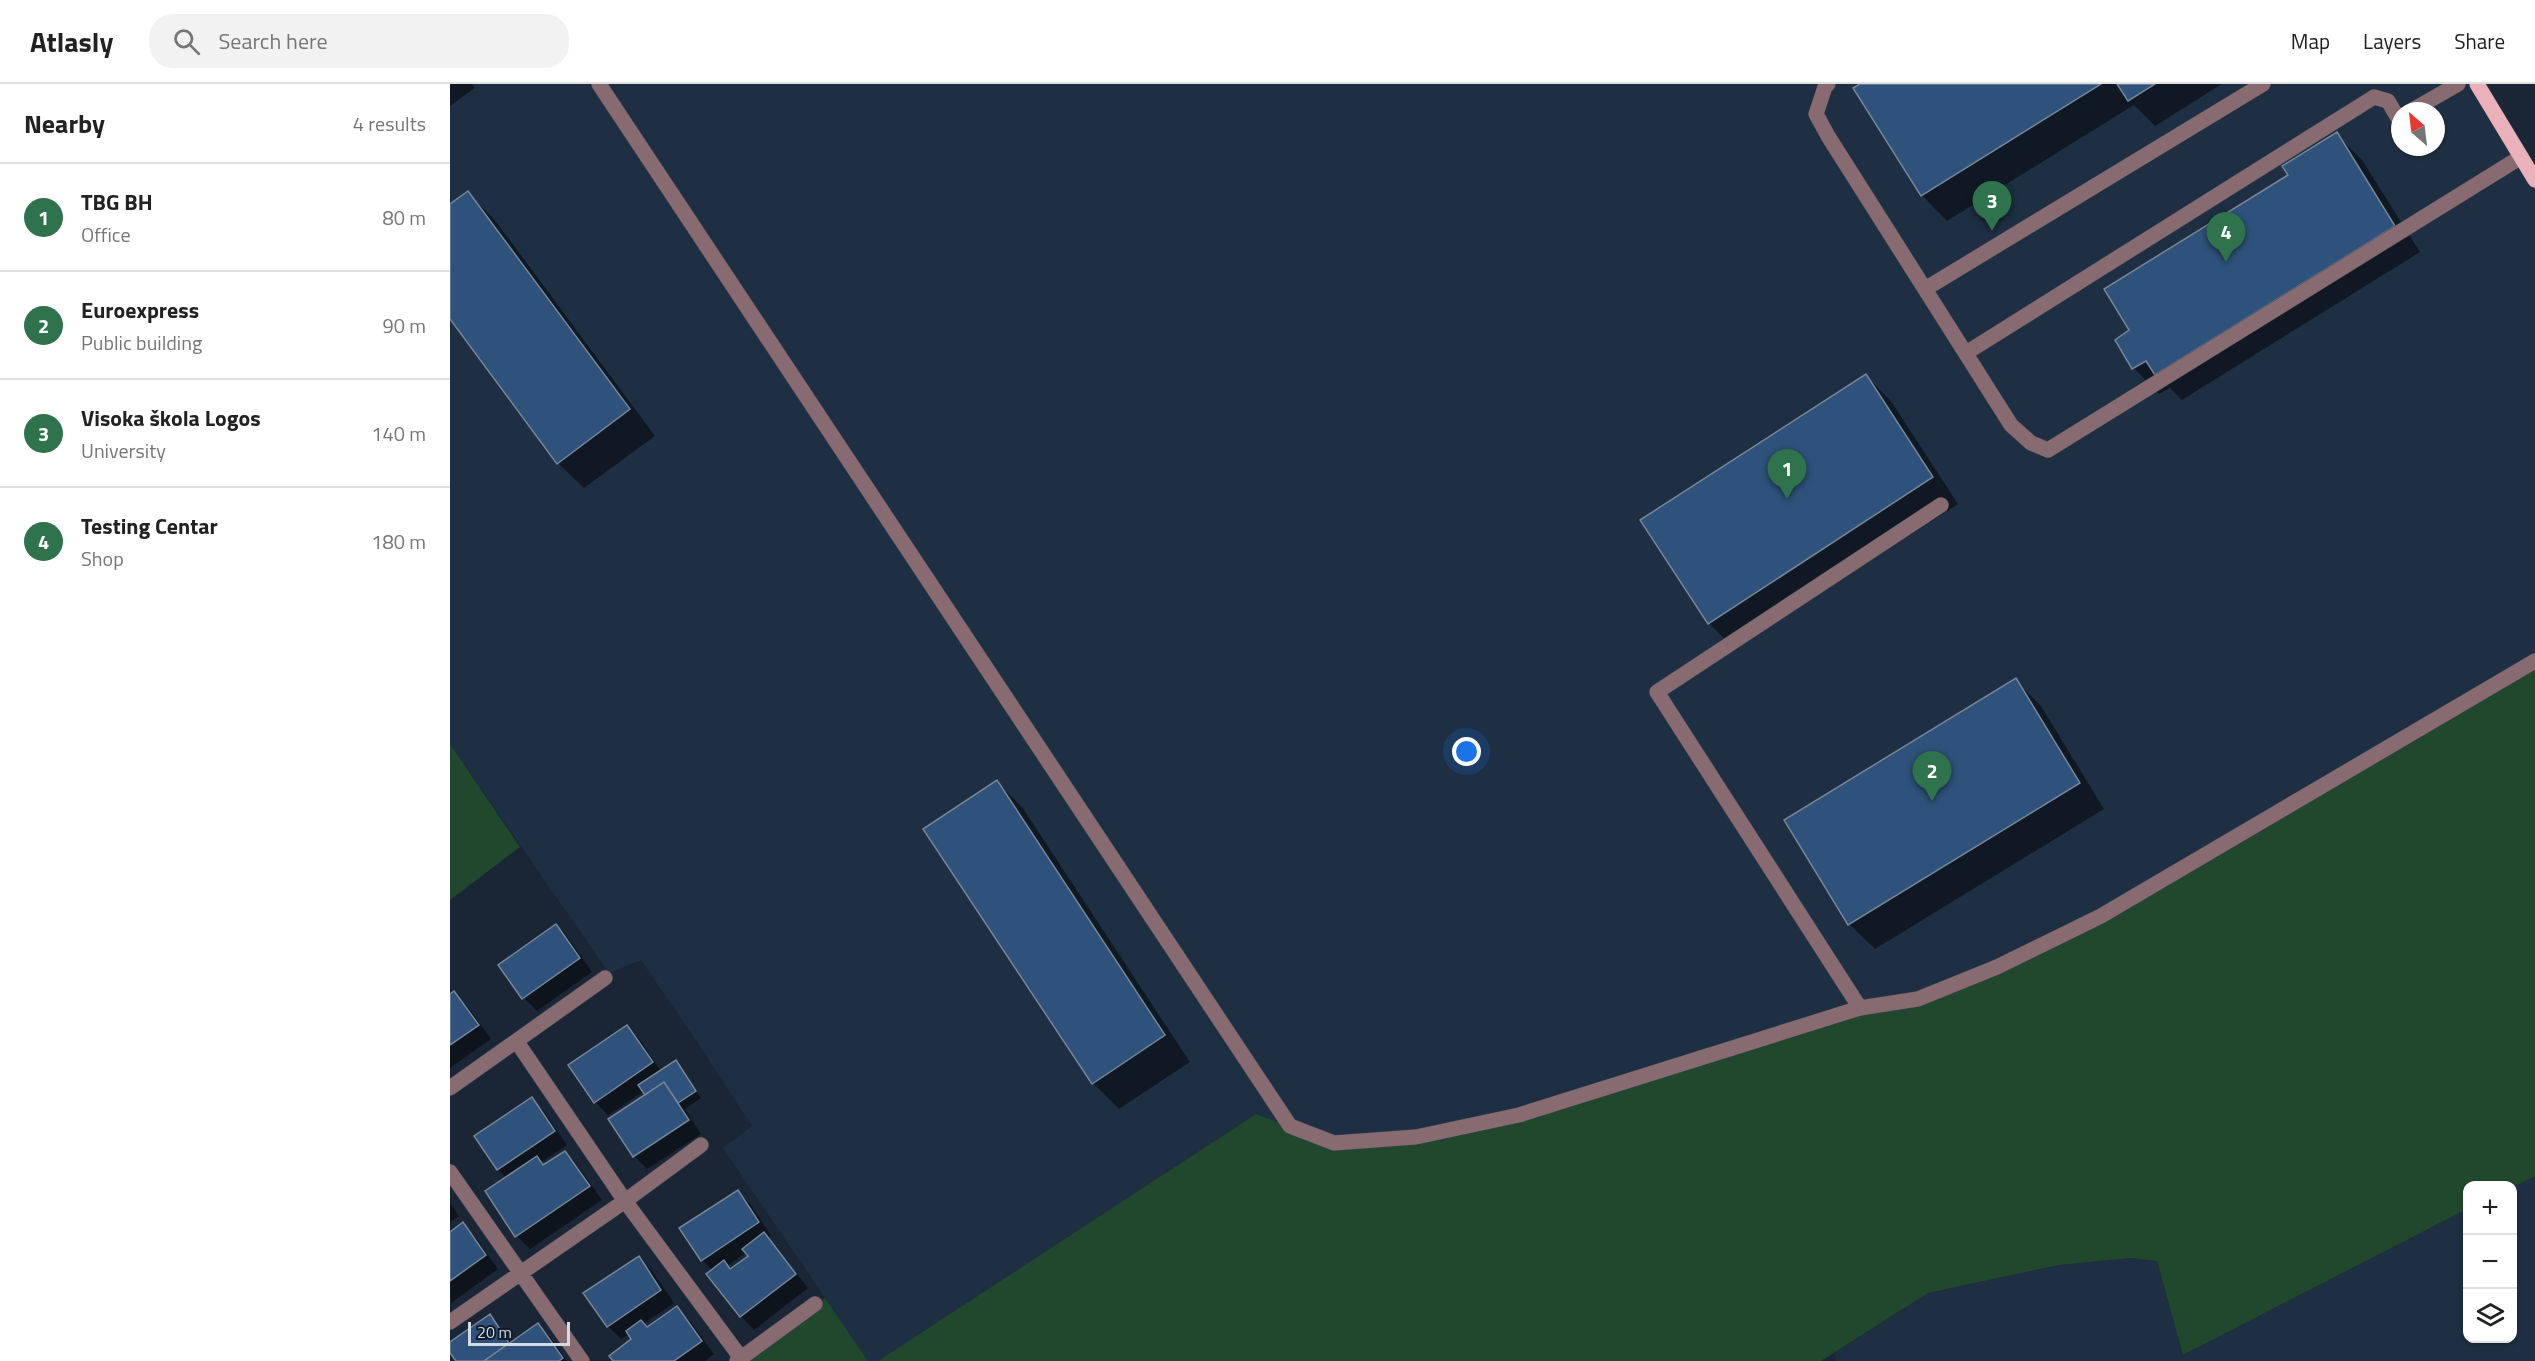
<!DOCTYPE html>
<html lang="en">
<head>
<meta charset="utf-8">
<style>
	body { margin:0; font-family:"Titillium Web",sans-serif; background:#f2f2f2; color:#222 }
	.controls { position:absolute; right:18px; bottom:18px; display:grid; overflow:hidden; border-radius:12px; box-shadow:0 2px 4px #0004 }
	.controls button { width:54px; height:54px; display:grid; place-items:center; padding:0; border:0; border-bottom:2px solid #e0e0e0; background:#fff; color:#222; font:30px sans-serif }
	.compass { position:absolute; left:1941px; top:18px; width:54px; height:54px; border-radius:50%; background:#fff; box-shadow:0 2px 4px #0004; rotate:332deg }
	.scale { position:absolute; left:18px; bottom:15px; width:102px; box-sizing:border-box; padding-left:6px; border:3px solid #d3dbe5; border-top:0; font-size:16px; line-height:21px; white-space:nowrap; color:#d3dbe5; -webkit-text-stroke:4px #111d2a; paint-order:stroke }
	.you { position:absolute; left:1017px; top:668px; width:21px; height:21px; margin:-15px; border:4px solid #fff; border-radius:50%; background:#1a73e8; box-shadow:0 0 0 9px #1a73e833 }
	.badge { display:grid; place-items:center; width:39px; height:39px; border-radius:50%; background:#2e734b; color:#fff; font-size:20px; font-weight:700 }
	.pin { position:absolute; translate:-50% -50px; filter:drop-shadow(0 2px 3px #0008) }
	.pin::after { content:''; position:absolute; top:32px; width:21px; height:18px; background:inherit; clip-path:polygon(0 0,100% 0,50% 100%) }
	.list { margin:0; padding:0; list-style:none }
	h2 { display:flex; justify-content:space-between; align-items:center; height:78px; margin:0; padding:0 24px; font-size:26px }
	h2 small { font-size:20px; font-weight:400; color:#767676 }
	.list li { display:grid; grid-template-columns:39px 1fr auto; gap:18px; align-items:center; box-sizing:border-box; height:108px; padding:0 24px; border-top:2px solid #e0e0e0 }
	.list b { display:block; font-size:22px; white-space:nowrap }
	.list p { margin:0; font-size:20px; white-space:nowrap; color:#767676 }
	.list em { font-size:20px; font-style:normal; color:#767676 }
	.icon { flex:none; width:33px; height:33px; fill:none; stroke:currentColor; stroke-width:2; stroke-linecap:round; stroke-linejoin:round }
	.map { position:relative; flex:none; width:2085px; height:1277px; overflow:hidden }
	header { display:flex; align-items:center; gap:36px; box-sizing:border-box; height:84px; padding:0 30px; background:#fff; border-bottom:2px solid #e0e0e0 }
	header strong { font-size:28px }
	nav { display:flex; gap:33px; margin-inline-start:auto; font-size:21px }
	.search { width:420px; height:54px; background:#f2f2f2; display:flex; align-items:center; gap:15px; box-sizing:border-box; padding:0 21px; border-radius:24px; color:#767676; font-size:22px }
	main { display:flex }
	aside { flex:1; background:#fff }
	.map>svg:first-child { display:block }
	.built { fill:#1e2f43; fill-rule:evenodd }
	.green { fill:#20482c }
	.shadow { fill:#0007; fill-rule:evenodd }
	.building { fill:#2e527b; stroke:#768596; stroke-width:1.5 }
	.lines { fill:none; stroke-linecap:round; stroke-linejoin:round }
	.minor-casing { stroke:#384351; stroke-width:16 }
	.major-casing { stroke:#384351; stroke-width:16 }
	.minor { stroke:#876b70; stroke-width:15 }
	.major { stroke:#eab1bb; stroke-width:15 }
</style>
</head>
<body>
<header>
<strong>Atlasly</strong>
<div class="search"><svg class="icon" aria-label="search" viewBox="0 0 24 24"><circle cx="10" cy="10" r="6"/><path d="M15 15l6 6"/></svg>Search here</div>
<nav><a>Map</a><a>Layers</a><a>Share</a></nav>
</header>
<main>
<aside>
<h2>Nearby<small>4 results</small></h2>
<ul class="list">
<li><span class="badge">1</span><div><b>TBG BH</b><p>Office</p></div><em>80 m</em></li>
<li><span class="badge">2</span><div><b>Euroexpress</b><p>Public building</p></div><em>90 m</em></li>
<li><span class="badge">3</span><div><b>Visoka škola Logos</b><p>University</p></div><em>140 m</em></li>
<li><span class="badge">4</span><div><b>Testing Centar</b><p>Shop</p></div><em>180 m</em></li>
</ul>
</aside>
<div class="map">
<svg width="2085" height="1277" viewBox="0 0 2085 1277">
	<rect width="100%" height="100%" fill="#1a2635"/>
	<path class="built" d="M0 0H2027L2085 96V577L1547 883 1069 1031 884 1059 806 1030 428 1277H418L273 1064 302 1042 243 952 191 876 159 889 0 660ZM1950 27H1986V63H1950Z
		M2085 1092V1277H1387L1384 1269 1478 1209 1609 1181 1681 1174 1707 1177 1733 1271 2017 1125 2018 1254H2062L2063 1103Z"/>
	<path class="green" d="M2085 577V1092L2063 1103 2018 1102 2017 1125 1733 1271 1707 1177 1681 1174 1609 1181 1478 1209 1371 1277H428L806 1030 884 1059 1069 1031 1410 924 1468 915 1548 883Z
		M0 660 70 763 0 816Z
		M375 1214 418 1277H287L365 1220Z"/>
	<path class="shadow" d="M0 0H22L25 4 0 22Z
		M1412 0H1772L1705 42 1684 21 1497 137 1472 111Z
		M1886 50 1912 76 1970 168 1732 316 1720 304 1709 310 1684 284 1667 257 1682 247 1840 92Z
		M18 109 44 135 205 352 134 404 108 379 0 233V122Z
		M1416 292 1441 317 1508 420 1284 565 1259 539Z
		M1565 596 1591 622 1654 725 1425 865 1399 840Z
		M547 698 572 723 740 978 669 1025 643 999Z
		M106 842 119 855 142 888 87 927 74 914 50 882Z
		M4 909 17 922 41 955 0 984V912Z
		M177 943 190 956 211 987 225 978 251 1014 235 1025 251 1050 197 1085 184 1072 197 1012 194 1007 158 1031 145 1018Z
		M82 1015 95 1029 117 1061 91 1078 95 1082 115 1068 128 1082 152 1116 80 1165 67 1152 56 1094 48 1085Z
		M288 1108 301 1121 321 1152 318 1154 358 1204 304 1246 291 1232 263 1187 252 1176ZM297 1168 300 1172 281 1186 277 1182Z
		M0 1119 9 1132 0 1138Z
		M13 1140 26 1154 48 1185 1 1219 0 1150Z
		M188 1173 202 1187 224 1219 193 1240 198 1245 226 1224 240 1237 264 1270 255 1277H165L183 1255 179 1250 171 1255 158 1242Z
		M39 1232 62 1259 88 1241 101 1254 117 1277H7L0 1267V1260Z"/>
	<path class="building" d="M1410 0H1651L1471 112 1403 4Z
		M1667 0H1705L1678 17Z
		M1887 48 1945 142 1705 291 1696 277 1682 285 1665 256 1679 246 1654 205 1838 91 1832 82Z
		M18 107 180 325 107 380 0 235V120Z
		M1416 290 1483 393 1258 540 1190 436Z
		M1566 594 1630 699 1398 841 1334 736Z
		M547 696 715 951 642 1000 473 745Z
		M106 840 130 874 72 915 48 881Z
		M4 907 29 941 0 961V910Z
		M177 941 203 978 144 1019 118 981Z
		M226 976 246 1007 228 1019 214 998 195 1011 188 1001Z
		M214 998 239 1036 183 1073 158 1035Z
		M82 1013 105 1047 47 1086 24 1052Z
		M115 1067 140 1102 65 1153 35 1107 87 1072 93 1081Z
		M288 1106 309 1138 251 1177 229 1144Z
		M13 1138 36 1171 0 1197V1148Z
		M314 1148 346 1190 290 1233 256 1190 274 1176 280 1185 298 1172 292 1165Z
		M189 1172 211 1206 157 1243 133 1209Z
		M227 1222 252 1257 224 1277H163L159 1272 181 1255 176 1247 191 1236 197 1243Z
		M40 1230 59 1259 34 1277H6L0 1269V1258Z
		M88 1239 113 1274 109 1277H34Z"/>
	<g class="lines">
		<defs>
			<path id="minor" d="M149 0 840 1042 884 1059 966 1053 1069 1031 1410 924 1468 915 1547 883 1651 832 2085 577
				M1378 0 1375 3 1366 30 1378 52 1561 341 1581 359 1598 366 2071 73
				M1961 27 2008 0
				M1475 205 1813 0
				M1516 269 1924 13 1938 17 1948 34 1950 33
				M1410 924 1207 608 1491 421
				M67 958 175 1117 291 1274
				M0 1004 155 894
				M0 1088 132 1277
				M0 1238 175 1117 251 1061
				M287 1277 365 1220"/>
			<path id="major" d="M2027 0 2085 96"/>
		</defs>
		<use href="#minor" class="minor-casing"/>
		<use href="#major" class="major-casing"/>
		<use href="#minor" class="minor"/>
		<use href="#major" class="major"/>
	</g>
</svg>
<div class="controls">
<button>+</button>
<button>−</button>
<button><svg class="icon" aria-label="layers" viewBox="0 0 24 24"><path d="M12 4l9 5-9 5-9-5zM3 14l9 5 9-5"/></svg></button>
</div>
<svg class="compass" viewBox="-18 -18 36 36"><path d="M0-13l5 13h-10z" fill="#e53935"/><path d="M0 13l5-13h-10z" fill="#767676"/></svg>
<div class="scale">20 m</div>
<div class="you"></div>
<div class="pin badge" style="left:1337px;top:415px">1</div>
<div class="pin badge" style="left:1482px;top:717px">2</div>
<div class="pin badge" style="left:1542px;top:147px">3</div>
<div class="pin badge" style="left:1776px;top:178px">4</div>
</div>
</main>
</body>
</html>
